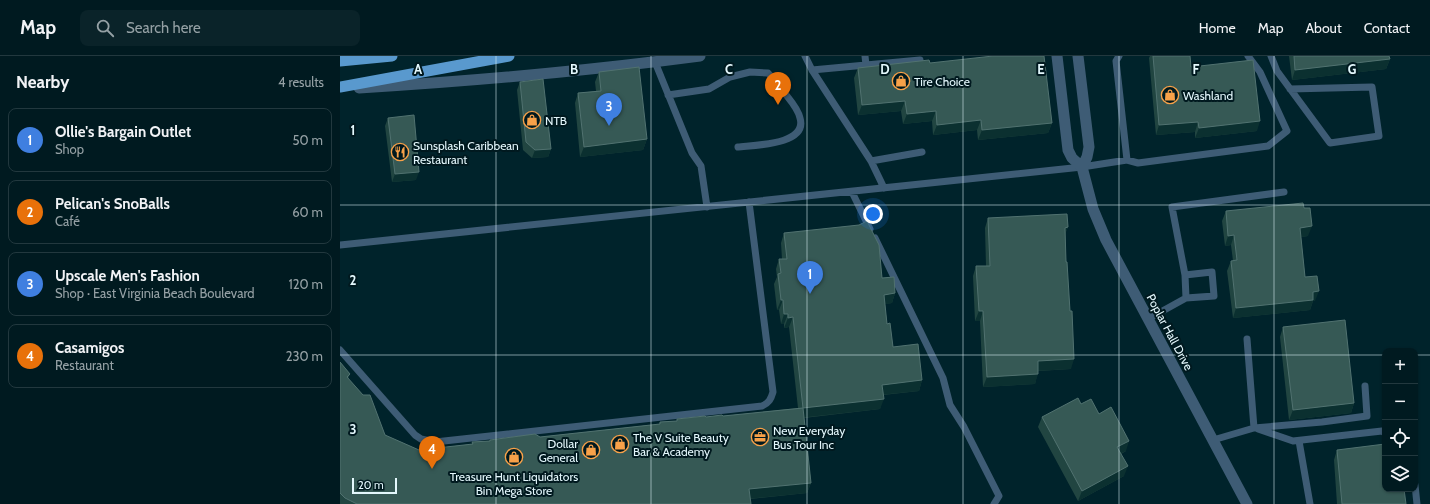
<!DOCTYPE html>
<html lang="en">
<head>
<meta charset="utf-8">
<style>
	body { margin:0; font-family:Cabin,sans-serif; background:#0a2329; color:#f1f3f6 }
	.controls { position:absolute; right:12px; bottom:12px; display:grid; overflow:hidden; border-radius:8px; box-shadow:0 1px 3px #0004 }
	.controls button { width:36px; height:36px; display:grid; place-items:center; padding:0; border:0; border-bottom:1px solid #22383e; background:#001a20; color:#f1f3f6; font:20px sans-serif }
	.scale { position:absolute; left:12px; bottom:10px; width:45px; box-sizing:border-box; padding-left:4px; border:2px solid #e4f8fd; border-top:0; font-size:11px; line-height:14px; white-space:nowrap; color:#e4f8fd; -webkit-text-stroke:3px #00191f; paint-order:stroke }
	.you { position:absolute; left:533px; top:158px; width:14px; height:14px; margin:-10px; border:3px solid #fff; border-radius:50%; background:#1a73e8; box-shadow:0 0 0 6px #1a73e833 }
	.badge { display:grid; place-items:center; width:26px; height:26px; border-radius:50%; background:#f7a149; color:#fff; font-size:13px; font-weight:700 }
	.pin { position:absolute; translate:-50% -33px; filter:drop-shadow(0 1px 2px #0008) }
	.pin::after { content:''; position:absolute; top:21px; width:14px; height:12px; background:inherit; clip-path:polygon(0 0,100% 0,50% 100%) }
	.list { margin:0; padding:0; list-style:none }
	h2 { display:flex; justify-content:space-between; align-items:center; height:52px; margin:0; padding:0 16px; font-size:17px }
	h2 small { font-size:13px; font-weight:400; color:#95a1a5 }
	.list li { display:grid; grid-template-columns:26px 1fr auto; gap:12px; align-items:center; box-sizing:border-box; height:64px; margin:0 8px 8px; padding:0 8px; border:1px solid #22383e; border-radius:8px }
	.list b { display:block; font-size:15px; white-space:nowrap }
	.list p { margin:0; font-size:13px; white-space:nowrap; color:#95a1a5 }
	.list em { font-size:13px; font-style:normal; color:#95a1a5 }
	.icon { flex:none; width:22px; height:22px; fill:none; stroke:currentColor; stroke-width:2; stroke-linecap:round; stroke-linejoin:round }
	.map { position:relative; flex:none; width:1090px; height:448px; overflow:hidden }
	header { display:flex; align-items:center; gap:24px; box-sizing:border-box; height:56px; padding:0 20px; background:#001a20; border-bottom:1px solid #22383e }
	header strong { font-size:19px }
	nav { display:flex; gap:22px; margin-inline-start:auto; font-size:14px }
	.search { width:280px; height:36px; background:#0a2329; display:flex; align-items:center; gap:10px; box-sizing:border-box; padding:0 14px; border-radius:8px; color:#95a1a5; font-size:15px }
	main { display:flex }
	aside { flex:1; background:#001a20 }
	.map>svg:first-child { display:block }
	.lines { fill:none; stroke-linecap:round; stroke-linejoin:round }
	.service { stroke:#3e5c75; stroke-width:7 }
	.minor { stroke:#3e5c75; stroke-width:11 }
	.tertiary { stroke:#3e5c75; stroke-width:11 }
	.primary { stroke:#5999ce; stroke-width:11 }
	.wall { fill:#214541 }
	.shaded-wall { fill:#0b3030 }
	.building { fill:#365955; stroke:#517270 }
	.grid { fill:none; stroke:#e4f8fd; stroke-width:1; stroke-opacity:0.55 }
	.labels { text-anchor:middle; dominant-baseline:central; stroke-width:4; stroke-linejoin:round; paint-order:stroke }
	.poi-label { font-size:12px; fill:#e4f8fd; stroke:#00191f; text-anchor:start }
	.street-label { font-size:12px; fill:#e4f8fd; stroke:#00191f }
	.grid-label { font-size:13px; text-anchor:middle; font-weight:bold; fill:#e4f8fd; stroke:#00191f; stroke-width:4; stroke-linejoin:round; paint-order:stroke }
</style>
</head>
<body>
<header>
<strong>Map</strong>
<div class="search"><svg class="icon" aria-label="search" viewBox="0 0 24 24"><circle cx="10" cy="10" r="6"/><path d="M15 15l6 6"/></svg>Search here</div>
<nav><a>Home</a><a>Map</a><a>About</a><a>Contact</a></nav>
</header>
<main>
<aside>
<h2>Nearby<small>4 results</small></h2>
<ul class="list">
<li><span class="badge" style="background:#3f7fe0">1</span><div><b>Ollie's Bargain Outlet</b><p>Shop</p></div><em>50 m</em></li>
<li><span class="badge" style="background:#e8710a">2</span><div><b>Pelican's SnoBalls</b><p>Café</p></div><em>60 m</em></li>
<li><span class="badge" style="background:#3f7fe0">3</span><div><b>Upscale Men's Fashion</b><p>Shop · East Virginia Beach Boulevard</p></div><em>120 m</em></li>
<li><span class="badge" style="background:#e8710a">4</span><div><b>Casamigos</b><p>Restaurant</p></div><em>230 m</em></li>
</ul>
</aside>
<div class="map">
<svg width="1090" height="448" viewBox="0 0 1090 448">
	<rect width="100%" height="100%" fill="#00232b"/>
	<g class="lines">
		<path class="service" d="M465 0 472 14 531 105 582 96
			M525 0 526 9
			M779 0 776 5 787 104
			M931 0 937 15 990 87 1039 80 1032 31 950 33
			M315 6 352 97 361 110 367 151
			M472 14 580 4
			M328 39 369 33 390 21 410 16 428 17 438 28
			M398 91C414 89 468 89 460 62 458 52 449 43 443 35
			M531 105 544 132
			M512 136 530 173
			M535 182 603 322 610 349 624 371 659 440 654 448
			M0 189 742 111 787 104 798 107 928 90 947 75 920 16 908 0
			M845 219 846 242
			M808 263 846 242 874 240 872 216 845 219 832 151 944 136
			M0 294 75 379 81 383 95 386 422 350C429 347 431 343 433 336L409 146
			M914 372 982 366 1027 360 1025 330
			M918 373 953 385 1042 375 1045 377
			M873 384 914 372 907 283
			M959 385 970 448
			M1075 429 1077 448"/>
		<path class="minor" d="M19 32C133 25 247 15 360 0"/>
		<path class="tertiary" d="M717 0 728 94 732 102 742 111 753 153 766 184 907 448
			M738 0 749 91 747 101 742 111"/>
		<path class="primary" d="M0 5 52 0
			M0 31 169 0"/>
	</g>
	<path class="wall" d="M810 0H850L851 11 917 75 855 82V76L816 79 809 2Z
		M949 0H1049L1050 3 1046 13 952 24Z
		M590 7 712 67 708 77 638 84 637 74 593 79 592 65 563 68 561 55 518 59 514 22 518 12Z
		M259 16 307 83 303 94 240 101 235 47 238 37 256 35 255 26Z
		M180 26 211 93 208 101 192 102 183 94 177 34Z
		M48 62 76 124 52 126 45 70Z
		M964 152 968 180 961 181 965 221 975 245H973L970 254 893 262 887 215 891 205H893L891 189 885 190 882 165 886 155Z
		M648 162 728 171 725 178 731 313 698 315 695 328 643 331 640 265H635L633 220 636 210H646L645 172Z
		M444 177 542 222 555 237 552 247 545 248 547 268 553 291 582 324 579 335 543 339 540 353 464 362 471 427 467 437 410 443 411 448H0V306L10 318 8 323 45 379 79 394 132 388V386L149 385 150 384 200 381 319 368 320 366 337 365V363L383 360 458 352 449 271 444 272V268H441L439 254H437L434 228 437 221 436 213 439 203H442L441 187Z
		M943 271 1014 347 1011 357 949 364 940 281Z
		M741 348 759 358 786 395 781 398 784 420 738 445 698 371 702 361Z
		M997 394 1066 448H997L994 404Z"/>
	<path class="shaded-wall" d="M1050 3 1046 13 952 24 955 14Z
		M565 45 561 55 518 59 522 49Z
		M596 55 592 65 563 68 567 58Z
		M641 64 637 74 593 79 597 69Z
		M920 65 917 75 855 82 859 72Z
		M858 66 855 76 816 79 819 69Z
		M712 67 708 77 638 84 642 74Z
		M307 83 303 94 240 101 244 91Z
		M211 93 208 101 192 102 195 94Z
		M79 116 76 124 52 126 55 118Z
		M972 170 968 180 956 182 960 172Z
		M728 171 724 181 725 172Z
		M894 179 891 189 885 190 888 180Z
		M979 235 975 245H973L970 254 893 262 896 252 973 236Z
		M555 237 552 247 541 249 544 239Z
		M441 244H443L439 254H437Z
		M639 255H643L640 265H635Z
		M444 258H448L444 268H441Z
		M453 261 449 271 444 272 448 262Z
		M734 303 731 313 694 315 698 305Z
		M698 318 695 328 643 331 647 321Z
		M582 324 579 335 539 339 542 329Z
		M544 343 540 353 459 362 463 352Z
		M1014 347 1011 357 949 364 953 354Z
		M789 385 786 395 773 401 777 391Z
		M788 410 784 420 738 445 742 435Z
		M471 427 467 437 406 443 409 433Z"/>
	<path class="building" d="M653 0H704L712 67 642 74 641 64 597 69 596 55 567 58 565 45 522 49 518 12 589 4 590 7Z
		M813 0H850L851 11 913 4 920 65 859 72 858 66 819 69Z
		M954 0H1049L1050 3 955 14Z
		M299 11 307 83 244 91 238 37 261 35 259 16Z
		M203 23 211 93 195 94 186 86 180 26Z
		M74 59 79 116 55 118 48 62Z
		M963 147 964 152H970L972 170 960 172 965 221 977 220 979 235 973 236V244L896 252 891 205 897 204 894 179 888 180 886 155Z
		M727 158 728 171 725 172 726 206H727L730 255H732L734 303 698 305V318L647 321 643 255H639L636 210H650L648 162Z
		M527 165 539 189 542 222 554 221 555 237 544 239 547 268 550 267 553 291 578 288 582 324 542 329 544 343 463 352 471 427 409 433 411 448H17L5 442 0 437V306L10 318 7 321 23 339H30L45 379 79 394 133 388 132 386 150 385V384L195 378 200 381 320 368V366L337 365V363L365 360 366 361 382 359 383 360 463 352 453 261 448 262V258H444L443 244H441L438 218 441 217 439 203H447L444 177 519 169Z
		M1005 264 1014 347 953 354 943 271Z
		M738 342 741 348 751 343 759 358 771 351 789 385 777 391 788 410 742 435 702 361Z
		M1045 388V433H1064L1066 448H1002L997 394Z"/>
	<path class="grid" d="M156 0V448M311 0V448M467 0V448M623 0V448M779 0V448M934 0V448M0 149H1090M0 299H1045M1075 299H1090"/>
	<defs>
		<symbol id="shop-ring" viewBox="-11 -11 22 22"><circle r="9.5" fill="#00191f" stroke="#f7a149" stroke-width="1.5"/><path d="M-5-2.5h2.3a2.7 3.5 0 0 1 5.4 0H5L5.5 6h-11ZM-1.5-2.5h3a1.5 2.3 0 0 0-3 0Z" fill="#f7a149"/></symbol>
		<symbol id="restaurant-ring" viewBox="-11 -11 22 22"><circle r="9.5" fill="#00191f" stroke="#f7a149" stroke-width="1.5"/><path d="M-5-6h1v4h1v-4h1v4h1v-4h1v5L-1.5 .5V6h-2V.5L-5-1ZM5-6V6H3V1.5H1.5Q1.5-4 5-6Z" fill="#f7a149"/></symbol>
		<symbol id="office-ring" viewBox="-11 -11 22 22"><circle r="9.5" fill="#00191f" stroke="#f7a149" stroke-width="1.5"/><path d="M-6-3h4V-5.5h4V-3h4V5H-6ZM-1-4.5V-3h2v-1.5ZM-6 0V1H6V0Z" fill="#f7a149"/></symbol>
	</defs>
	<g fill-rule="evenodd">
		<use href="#shop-ring" x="551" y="15" width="20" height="20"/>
		<use href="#shop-ring" x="820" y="29" width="20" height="20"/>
		<use href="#shop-ring" x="182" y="54" width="20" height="20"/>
		<use href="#restaurant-ring" x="50" y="86" width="20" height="20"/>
		<use href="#office-ring" x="410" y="371" width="20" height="20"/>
		<use href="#shop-ring" x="270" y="378" width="20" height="20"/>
		<use href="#shop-ring" x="241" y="384" width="20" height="20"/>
		<use href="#shop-ring" x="164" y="391" width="20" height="20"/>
	</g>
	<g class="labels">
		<g class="poi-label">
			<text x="574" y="25">Tire Choice</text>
			<text x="843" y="39">Washland</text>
			<text x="205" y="64">NTB</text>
			<text x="73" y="89">Sunsplash Caribbean<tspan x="73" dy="14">Restaurant</tspan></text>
			<text x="433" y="374">New Everyday<tspan x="433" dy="14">Bus Tour Inc</tspan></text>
			<text x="293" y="381">The V Suite Beauty<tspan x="293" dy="14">Bar &amp; Academy</tspan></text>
			<text x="238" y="387" text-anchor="end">Dollar<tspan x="238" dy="14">General</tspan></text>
			<text x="174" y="420" text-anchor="middle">Treasure Hunt Liquidators<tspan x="174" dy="14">Bin Mega Store</tspan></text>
		</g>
		<g class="street-label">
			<text transform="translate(830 276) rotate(62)">Poplar Hall Drive</text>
		</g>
	</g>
	<g class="grid-label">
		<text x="78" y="18">A</text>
		<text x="234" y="18">B</text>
		<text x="389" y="18">C</text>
		<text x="545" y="18">D</text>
		<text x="701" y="18">E</text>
		<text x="856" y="18">F</text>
		<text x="1012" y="18">G</text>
		<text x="13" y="79">1</text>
		<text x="13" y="229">2</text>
		<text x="13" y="378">3</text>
	</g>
</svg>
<div class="controls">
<button>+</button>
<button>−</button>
<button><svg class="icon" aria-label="locate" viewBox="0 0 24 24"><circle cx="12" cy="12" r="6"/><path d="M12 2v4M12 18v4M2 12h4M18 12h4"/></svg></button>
<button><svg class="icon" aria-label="layers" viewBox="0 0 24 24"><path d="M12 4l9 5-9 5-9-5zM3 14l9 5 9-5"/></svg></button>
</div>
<div class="scale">20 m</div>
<div class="you"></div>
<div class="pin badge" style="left:470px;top:238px;background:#3f7fe0">1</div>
<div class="pin badge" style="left:438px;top:49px;background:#e8710a">2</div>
<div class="pin badge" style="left:269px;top:70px;background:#3f7fe0">3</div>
<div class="pin badge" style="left:92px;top:413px;background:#e8710a">4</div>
</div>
</main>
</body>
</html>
